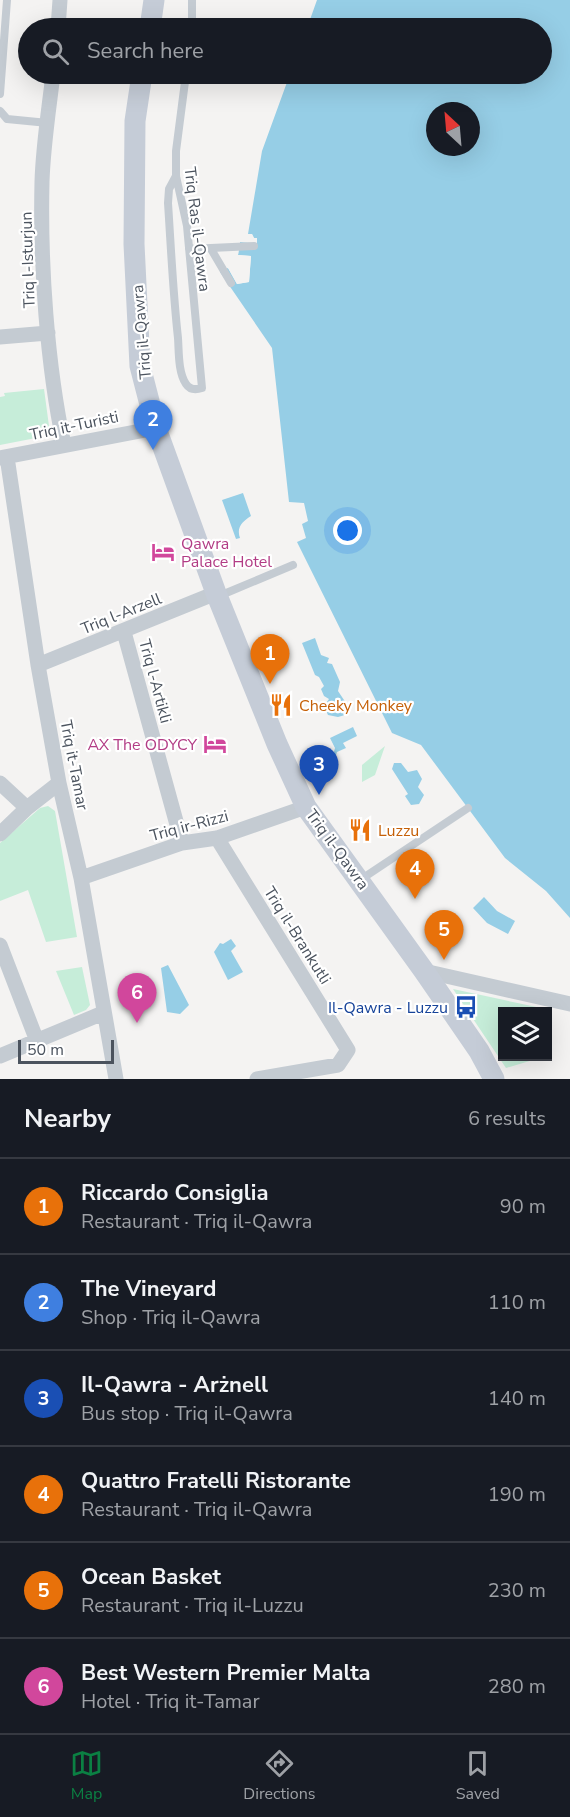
<!DOCTYPE html>
<meta charset="utf-8">
<style>
:root{--surface:#171b24;--page:#20242c;--text:#f1f3f6;--muted:#9ea1a6;--line:#363941;--accent:#0b8043}
body{margin:0;font-family:"Nunito Sans",sans-serif;background:var(--page);color:var(--text)}
.controls{position:absolute;right:18px;bottom:18px;display:grid;overflow:hidden;border-radius:0px;box-shadow:0 6px 24px #0002}
.controls button{width:54px;height:54px;display:grid;place-items:center;padding:0;border:0;border-bottom:2px solid var(--line);background:var(--surface);color:var(--text);font:30px sans-serif}
.compass{position:absolute;left:426px;top:102px;width:54px;height:54px;border-radius:50%;background:var(--surface);box-shadow:0 6px 24px #0002;rotate:334deg}
.scale{position:absolute;left:18px;bottom:15px;width:96px;box-sizing:border-box;padding-left:6px;border:3px solid #4b535e;border-top:0;font-size:16px;line-height:21px;white-space:nowrap;color:#4b535e;-webkit-text-stroke:4px #fff;paint-order:stroke}
.you{position:absolute;left:348px;top:531px;width:21px;height:21px;margin:-15px;border:4px solid #fff;border-radius:50%;background:#1a73e8;box-shadow:0 0 0 9px #1a73e833}
.badge{display:grid;place-items:center;width:39px;height:39px;border-radius:50%;background:var(--accent);color:#fff;font-size:20px;font-weight:700}
.pin{position:absolute;translate:-50% -50px;filter:drop-shadow(0 2px 3px #0008)}
.pin::after{content:'';position:absolute;top:32px;width:21px;height:18px;background:inherit;clip-path:polygon(0 0,100% 0,50% 100%)}
.list{margin:0;padding:0;list-style:none}
h2{display:flex;justify-content:space-between;align-items:center;height:78px;margin:0;padding:0 24px;font-size:26px}
h2 small{font-size:20px;font-weight:400;color:var(--muted)}
.list li{display:grid;grid-template-columns:39px 1fr auto;gap:18px;align-items:center;box-sizing:border-box;height:96px;padding:0 24px;border-top:2px solid var(--line)}
.list b{display:block;font-size:22px;white-space:nowrap}
.list p{margin:0;font-size:20px;white-space:nowrap;color:var(--muted)}
.list em{font-size:20px;font-style:normal;color:var(--muted)}
.icon{flex:none;width:33px;height:33px;fill:none;stroke:currentColor;stroke-width:2;stroke-linecap:round;stroke-linejoin:round}
.map{position:relative;flex:none;width:570px;height:1079px;overflow:hidden}
.search{position:absolute;background:var(--surface);box-shadow:0 6px 24px #0002;left:18px;right:18px;top:18px;height:66px;display:flex;align-items:center;gap:15px;box-sizing:border-box;padding:0 21px;border-radius:33px;color:var(--muted);font-size:22px}
.sheet{height:654px;background:var(--surface)}
nav{display:flex;justify-content:space-around;align-items:center;box-sizing:border-box;height:84px;border-top:2px solid var(--line);background:var(--surface);font-size:16px;color:var(--muted)}
nav a{display:grid;justify-items:center;gap:3px}
nav .on{color:var(--accent)}
.map>svg:first-child{display:block}
.green{fill:#c6edd9}
.water{fill:#96cee6;fill-rule:evenodd}
.pier{fill:#f4f3f2}
.lines{fill:none;stroke-linecap:round;stroke-linejoin:round}
.lane{stroke:#c4cbd2;stroke-width:8}
.street{stroke:#c4cbd2;stroke-width:15}
.secondary{stroke:#c5ccd7;stroke-width:21}
.labels{text-anchor:middle;stroke-width:4.5;stroke-linejoin:round;paint-order:stroke}
.street-label{font-size:16px;fill:#4b535e;stroke:#fff}
.hotel-label{font-size:16px;fill:#b23c85;stroke:#fff;text-anchor:start}
.food-label{font-size:16px;fill:#c56008;stroke:#fff;text-anchor:start}
.transit-label{font-size:16px;fill:#164399;stroke:#fff;text-anchor:end}
</style>
<div class="map">
<svg width="570" height="1079" viewBox="0 0 570 1079">
<rect width="100%" height="100%" fill="#f4f3f2"/>
<path class="green" d="M44 389 49 426 41 437 0 445V397L5 396 4 393Z
M385 746 375 775 362 782V765Z
M48 806 55 811 77 937 46 942 28 890 0 901V843L40 808Z
M82 967 90 1005 86 1010 74 1015 56 971Z
M453 989 541 1008 542 1011H502V1056L543 1057 506 1068Z"/>
<path class="water" d="M317 0H570V918L546 891 505 858 421 745 392 733 297 542 306 538 302 524 308 521 304 503 289 502 272 348 220 272 228 268 237 284 249 282 251 256 238 255 240 242 257 243 252 234H248L262 151 290 74H542V28H307ZM435 111H471V147H435Z
M243 493 251 516C243 521 236 527 240 538L236 539 222 500Z
M315 638 321 655 329 658 327 663 332 664 340 682 338 691 348 706 345 715 338 717 328 715 324 706 329 699 324 696 321 689 324 686 319 677 315 675 302 643Z
M353 727 357 736 343 743 346 748 337 752 334 762H331L335 748 330 738Z
M394 763H401L408 772 417 770 422 779 418 787 424 795 419 804 411 805 405 796 408 794 392 769Z
M484 897 497 911 515 921 508 934 487 923 473 908Z
M231 939 236 946 231 951 243 972 228 980 214 952 220 943 223 944Z
M168 965 189 1005 180 1014 167 1012 161 968Z"/>
<path class="pier" d="M245 234H252L253 238H257V243L240 242 238 255 251 256 249 282 237 284 228 268 230 266 239 280 246 279 248 259 237 258V241L251 240Z"/>
<g class="lines">
<path class="lane" d="M192 28V0
M0 94 7 0
M0 111 7 119 48 123
M176 176 169 189 168 203C171 248 173 293 178 338 179 352 178 372 186 384 190 390 196 390 202 388L187 226 176 176V151L186 74
M189 249 254 246
M211 249 231 283
M219 596 293 565
M360 880 468 808"/>
<path class="street" d="M58 28 60 0
M53 74C49 109 43 146 42 182 40 264 47 365 64 445
M0 337 48 333
M7 457 38 665 59 783 81 878 116 1079
M0 458 156 428
M124 632 182 843
M38 665 216 593
M0 783 27 808
M0 834 27 808 59 783
M217 838 348 1050 338 1065 257 1079
M81 878 182 843 217 838 306 807
M0 945 37 1041
M424 971 570 1004
M0 1056 103 1013"/>
<path class="secondary" d="M150 28 154 0
M142 74 135 121 134 244 140 366 156 428 216 593 277 744 306 807 424 971 479 1051 494 1079"/>
</g>
<defs>
<g id="hotel-bare" transform="scale(1.8)"><path d="M-6-4.5h1.5V1H6V5H4.5V3h-9V5H-6ZM-4 0a1.8 1.8 0 1 1 3.6 0ZM.5 0V-2.5h3Q6-2.5 6 0Z" fill="#d1479c" stroke="#fff" stroke-width="2.5" paint-order="stroke"/></g>
<g id="restaurant-bare" transform="scale(1.8)"><path d="M-5-6h1v4h1v-4h1v4h1v-4h1v5L-1.5 .5V6h-2V.5L-5-1ZM5-6V6H3V1.5H1.5Q1.5-4 5-6Z" fill="#e8710a" stroke="#fff" stroke-width="2.5" paint-order="stroke"/></g>
<g id="bus-bare" transform="scale(1.8)"><path d="M-5-6H5V4H4V6H2V4H-2V6H-4V4H-5ZM-3.5-4V0h7V-4ZM-3.5 1.2v1.5H-2V1.2ZM2 1.2v1.5H3.5V1.2Z" fill="#1a4fb4" stroke="#fff" stroke-width="2.5" paint-order="stroke"/></g>
</defs>
<g fill-rule="evenodd">
<use href="#hotel-bare" x="163" y="552"/>
<use href="#restaurant-bare" x="281" y="705"/>
<use href="#hotel-bare" x="215" y="744"/>
<use href="#restaurant-bare" x="360" y="830"/>
<use href="#bus-bare" x="466" y="1007"/>
</g>
<g class="labels">
<g class="street-label">
<text transform="translate(198 229) rotate(83)" y="6">Triq Ras il-Qawra</text>
<text transform="translate(27 260) rotate(-92)" y="6">Triq l-Isturjun</text>
<text transform="translate(141 332) rotate(-95)" y="6">Triq il-Qawra</text>
<text transform="translate(74 425) rotate(-12)" y="6">Triq it-Turisti</text>
<text transform="translate(121 613) rotate(-22)" y="6">Triq l-Arzell</text>
<text transform="translate(156 681) rotate(75)" y="6">Triq l-Artikli</text>
<text transform="translate(75 765) rotate(79)" y="6">Triq it-Tamar</text>
<text transform="translate(189 825) rotate(-15)" y="6">Triq ir-Rizzi</text>
<text transform="translate(338 849) rotate(54)" y="6">Triq il-Qawra</text>
<text transform="translate(298 935) rotate(58)" y="6">Triq il-Brankutli</text>
</g>
<g class="hotel-label">
<text x="181" y="549">Qawra<tspan x="181" dy="18">Palace Hotel</tspan></text>
<text x="197" y="750" text-anchor="end">AX The ODYCY</text>
</g>
<g class="food-label">
<text x="299" y="711">Cheeky Monkey</text>
<text x="378" y="836">Luzzu</text>
</g>
<g class="transit-label">
<text x="448" y="1013">Il-Qawra - Luzzu</text>
</g>
</g>
</svg>
<div class="controls">
<button><svg class="icon" aria-label="layers" viewBox="0 0 24 24"><path d="M12 4l9 5-9 5-9-5zM3 14l9 5 9-5"/></svg></button>
</div>
<svg class="compass" viewBox="-18 -18 36 36"><path d="M0-13l5 13h-10z" fill="#e53935"/><path d="M0 13l5-13h-10z" fill="#9ea1a6"/></svg>
<div class="scale">50 m</div>
<div class="you"></div>
<div class="pin badge" style="left:270px;top:684px;background:#e8710a">1</div>
<div class="pin badge" style="left:153px;top:450px;background:#3f7fe0">2</div>
<div class="pin badge" style="left:319px;top:795px;background:#1a4fb4">3</div>
<div class="pin badge" style="left:415px;top:899px;background:#e8710a">4</div>
<div class="pin badge" style="left:444px;top:960px;background:#e8710a">5</div>
<div class="pin badge" style="left:137px;top:1023px;background:#d1479c">6</div>
<div class="search"><svg class="icon" aria-label="search" viewBox="0 0 24 24"><circle cx="10" cy="10" r="6"/><path d="M15 15l6 6"/></svg>Search here</div>
</div>
<section class="sheet">
<h2>Nearby<small>6 results</small></h2>
<ul class="list">
<li><span class="badge" style="background:#e8710a">1</span><div><b>Riccardo Consiglia</b><p>Restaurant · Triq il-Qawra</p></div><em>90 m</em></li>
<li><span class="badge" style="background:#3f7fe0">2</span><div><b>The Vineyard</b><p>Shop · Triq il-Qawra</p></div><em>110 m</em></li>
<li><span class="badge" style="background:#1a4fb4">3</span><div><b>Il-Qawra - Arżnell</b><p>Bus stop · Triq il-Qawra</p></div><em>140 m</em></li>
<li><span class="badge" style="background:#e8710a">4</span><div><b>Quattro Fratelli Ristorante</b><p>Restaurant · Triq il-Qawra</p></div><em>190 m</em></li>
<li><span class="badge" style="background:#e8710a">5</span><div><b>Ocean Basket</b><p>Restaurant · Triq il-Luzzu</p></div><em>230 m</em></li>
<li><span class="badge" style="background:#d1479c">6</span><div><b>Best Western Premier Malta</b><p>Hotel · Triq it-Tamar</p></div><em>280 m</em></li>
</ul>
</section>
<nav>
<a class="on"><svg class="icon" aria-label="map" viewBox="0 0 24 24"><path d="M3 6l6-2 6 2 6-2v14l-6 2-6-2-6 2zM9 4v14M15 6v14"/></svg>Map</a>
<a><svg class="icon" aria-label="directions" viewBox="0 0 24 24"><path d="M12 3l9 9-9 9-9-9zM9 14v-3h6M13 9l2 2-2 2"/></svg>Directions</a>
<a><svg class="icon" aria-label="saved" viewBox="0 0 24 24"><path d="M7 4h10v16l-5-4-5 4z"/></svg>Saved</a>
</nav>
